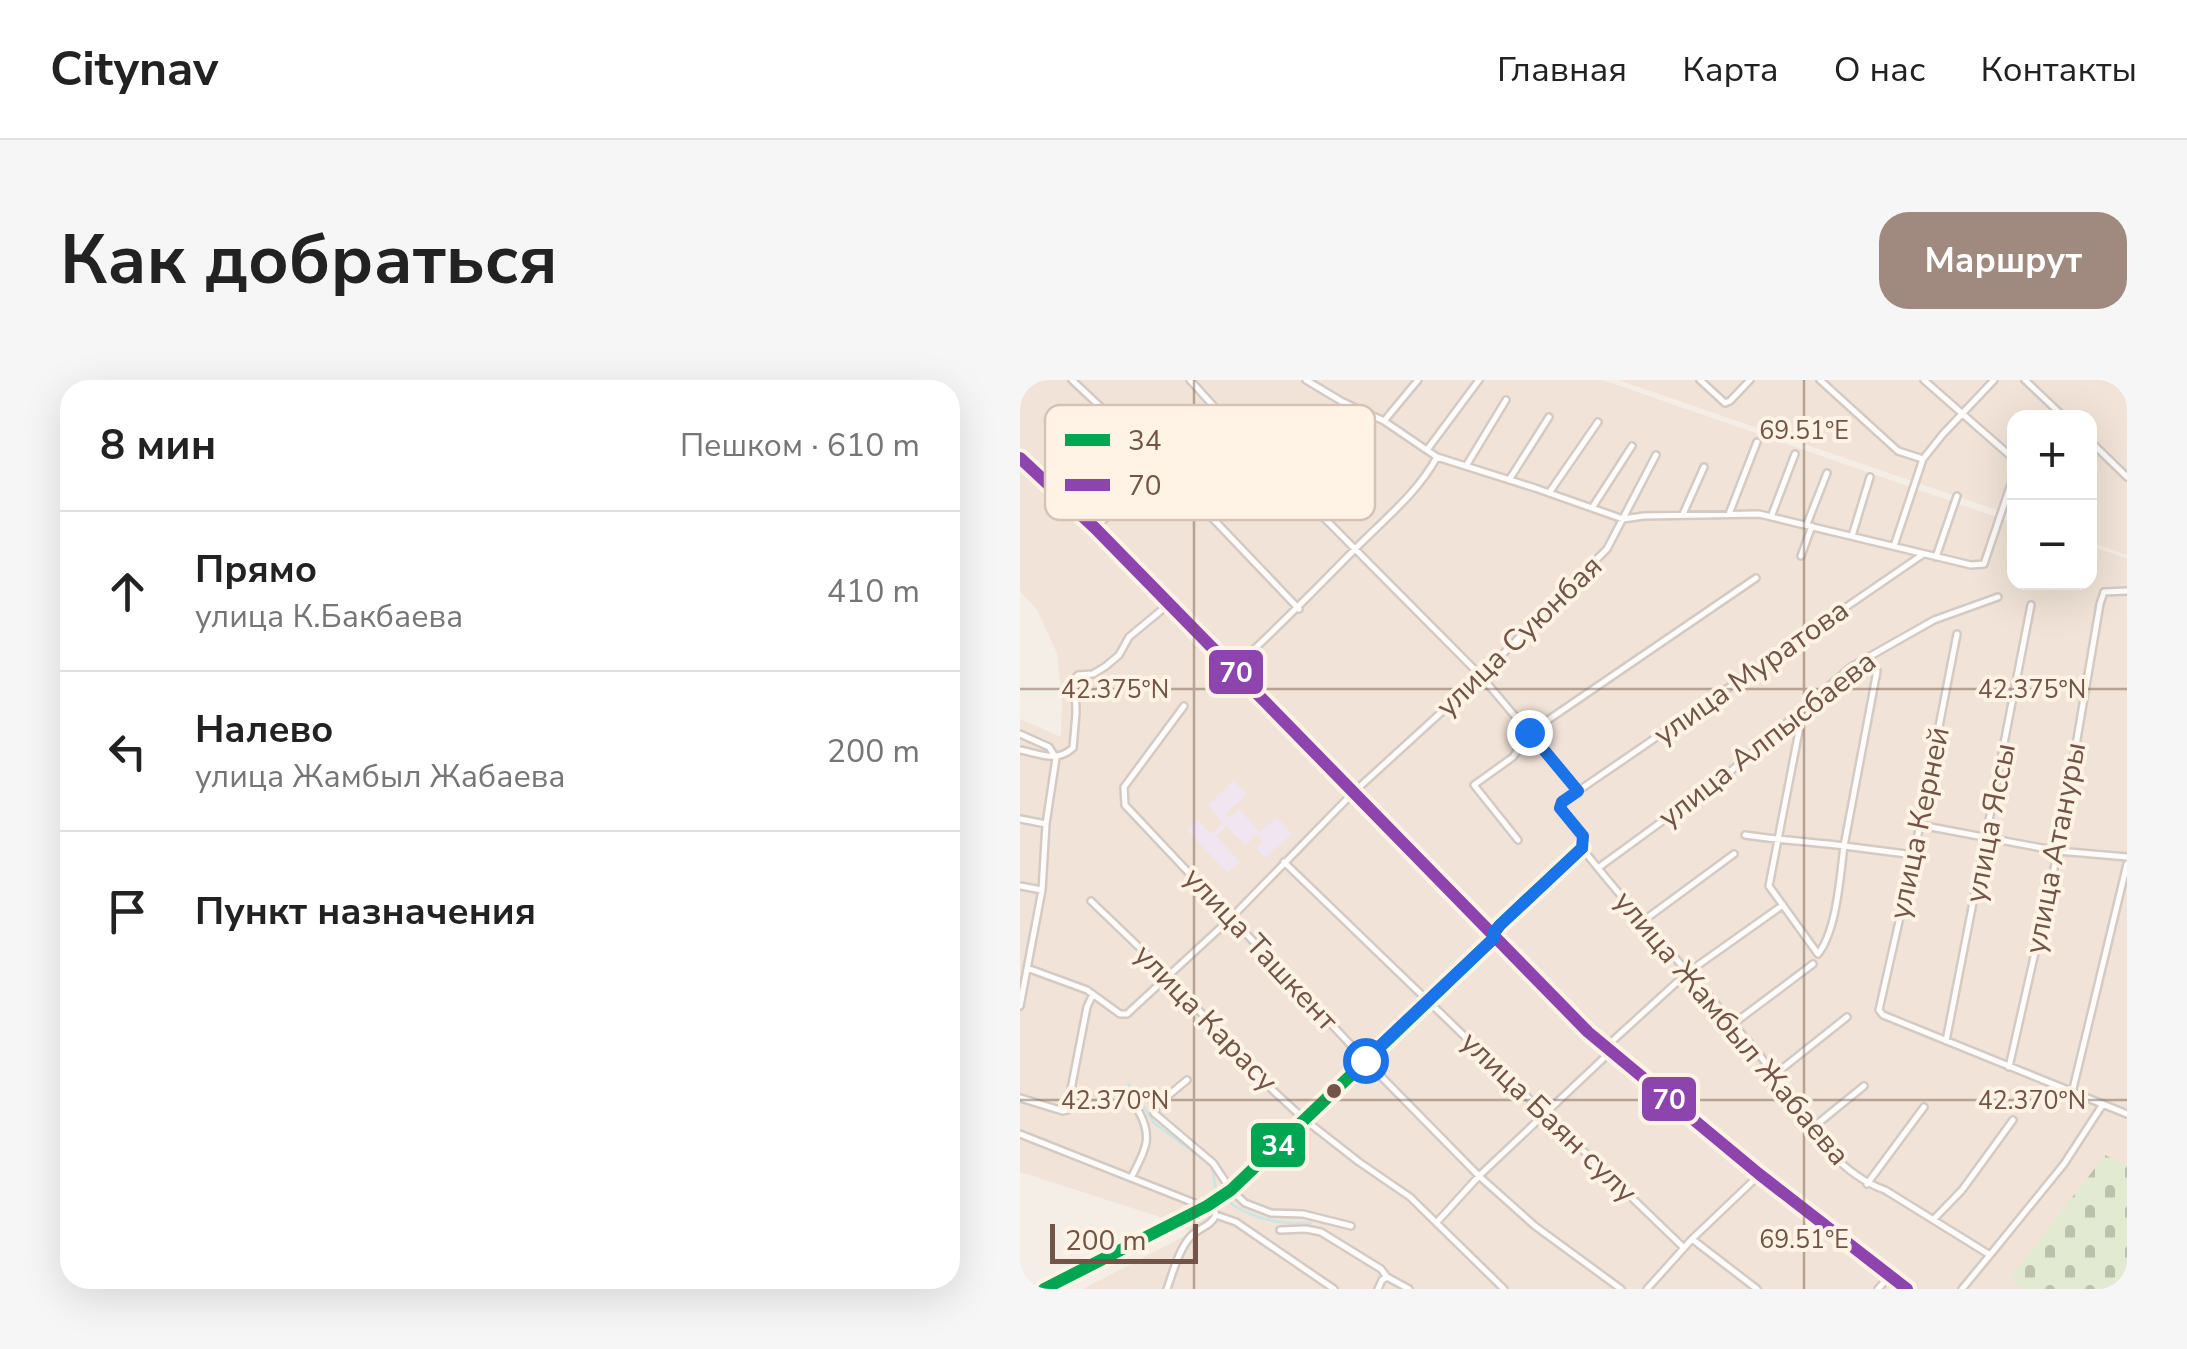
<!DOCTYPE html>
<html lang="ru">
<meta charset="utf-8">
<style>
:root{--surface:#fff;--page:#f6f6f6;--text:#222;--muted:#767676;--line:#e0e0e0;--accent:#a08a80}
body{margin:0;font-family:"Nunito Sans",sans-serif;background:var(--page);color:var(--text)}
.controls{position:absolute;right:30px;top:30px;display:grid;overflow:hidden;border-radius:20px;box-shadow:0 10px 40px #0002}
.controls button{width:90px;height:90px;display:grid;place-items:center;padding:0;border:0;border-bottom:2px solid var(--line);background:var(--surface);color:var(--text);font:50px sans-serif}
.scale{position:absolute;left:30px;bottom:25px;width:148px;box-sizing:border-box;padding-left:10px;border:5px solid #725448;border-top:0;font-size:28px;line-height:35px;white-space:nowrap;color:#725448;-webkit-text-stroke:8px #fff3e6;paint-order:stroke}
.stop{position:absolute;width:30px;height:30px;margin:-22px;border:8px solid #1a73e8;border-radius:50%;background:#fff}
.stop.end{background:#1a73e8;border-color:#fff;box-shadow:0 2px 10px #0008}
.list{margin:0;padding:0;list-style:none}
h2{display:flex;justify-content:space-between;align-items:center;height:130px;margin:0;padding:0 40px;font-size:42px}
h2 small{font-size:32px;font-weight:400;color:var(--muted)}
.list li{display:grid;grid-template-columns:65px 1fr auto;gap:30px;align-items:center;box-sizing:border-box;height:160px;padding:0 40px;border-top:2px solid var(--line)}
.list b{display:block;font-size:38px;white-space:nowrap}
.list p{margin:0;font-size:32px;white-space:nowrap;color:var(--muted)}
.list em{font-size:32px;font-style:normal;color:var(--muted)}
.icon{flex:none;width:55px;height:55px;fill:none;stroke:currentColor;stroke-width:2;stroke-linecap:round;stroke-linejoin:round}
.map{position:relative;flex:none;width:1107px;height:909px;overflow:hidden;border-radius:30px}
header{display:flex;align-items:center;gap:60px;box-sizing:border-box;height:140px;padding:0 50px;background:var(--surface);border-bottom:2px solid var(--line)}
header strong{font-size:48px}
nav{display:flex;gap:55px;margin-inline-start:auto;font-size:35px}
.intro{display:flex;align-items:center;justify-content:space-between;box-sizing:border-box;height:240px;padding:0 60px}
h1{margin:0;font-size:70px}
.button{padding:25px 45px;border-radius:30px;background:var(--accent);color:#fff;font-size:35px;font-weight:700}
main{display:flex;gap:60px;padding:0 60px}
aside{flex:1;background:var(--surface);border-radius:30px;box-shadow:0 10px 40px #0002}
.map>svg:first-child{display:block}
.residential{fill:#f1e3d7}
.education{fill:#f0e5f0}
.cemetery{fill:url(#cemetery-stones)}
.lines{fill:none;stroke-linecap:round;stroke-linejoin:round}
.stream{stroke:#c9e5e5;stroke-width:2.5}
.minor-casing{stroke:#d4cac4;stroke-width:10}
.tertiary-casing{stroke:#d4cac4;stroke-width:11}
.trunk-casing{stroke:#d4c9c4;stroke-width:16}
.minor{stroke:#fefcfb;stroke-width:5}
.tertiary{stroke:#fefcfb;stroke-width:6}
.trunk{stroke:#f1e8e4;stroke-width:11}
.bus-1-casing{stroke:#fff3e6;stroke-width:20}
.bus-2-casing{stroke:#fff3e6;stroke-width:20}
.bus-1{stroke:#00a651;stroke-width:12}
.bus-2{stroke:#8e44ad;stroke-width:12}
.route{stroke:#1a73e8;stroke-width:12}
.ticks{fill:none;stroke:#725448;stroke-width:2.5;stroke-opacity:0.45}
.bus-dot{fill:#725448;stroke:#fff3e6;stroke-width:4}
.labels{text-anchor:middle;stroke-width:8;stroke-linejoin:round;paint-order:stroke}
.street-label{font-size:30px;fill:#725448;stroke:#fff3e6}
.key{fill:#fff3e6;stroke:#d5c3b7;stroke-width:2.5}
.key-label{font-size:28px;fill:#725448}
.ticks-label{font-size:25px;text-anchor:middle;fill:#725448;stroke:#fff3e6;stroke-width:8;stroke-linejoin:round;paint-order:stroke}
.line-badge{stroke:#fff3e6;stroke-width:4}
.badge-label{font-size:28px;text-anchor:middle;font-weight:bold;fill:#fff}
</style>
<header>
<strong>Citynav</strong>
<nav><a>Главная</a><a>Карта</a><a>О нас</a><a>Контакты</a></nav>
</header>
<div class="intro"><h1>Как добраться</h1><a class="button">Маршрут</a></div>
<main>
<aside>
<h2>8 мин<small>Пешком · 610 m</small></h2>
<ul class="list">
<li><svg class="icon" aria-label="ahead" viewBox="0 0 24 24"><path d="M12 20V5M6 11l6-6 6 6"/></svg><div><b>Прямо</b><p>улица К.Бакбаева</p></div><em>410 m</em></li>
<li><svg class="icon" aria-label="left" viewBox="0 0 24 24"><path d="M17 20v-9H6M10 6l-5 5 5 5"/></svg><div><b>Налево</b><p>улица Жамбыл Жабаева</p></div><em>200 m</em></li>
<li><svg class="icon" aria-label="arrive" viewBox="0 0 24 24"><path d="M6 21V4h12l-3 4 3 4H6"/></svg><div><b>Пункт назначения</b></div></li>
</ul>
</aside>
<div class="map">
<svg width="1107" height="909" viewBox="0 0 1107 909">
<defs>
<pattern id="cemetery-stones" width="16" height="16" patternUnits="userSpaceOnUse" patternTransform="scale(2.5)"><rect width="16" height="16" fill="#e2ebd2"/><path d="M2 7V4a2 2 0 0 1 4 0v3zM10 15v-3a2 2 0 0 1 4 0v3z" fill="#bcc1ac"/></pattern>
</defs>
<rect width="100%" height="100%" fill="#f5eee7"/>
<path class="residential" d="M0 0H583L994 143V202H1070V166L1107 178V909H63L172 852 140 837 0 792V339L41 357 42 319 37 273 17 230 0 211Z
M598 0H1107V175L1070 162V38H994V136Z"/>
<path class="education" d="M214 401 227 414 206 434 209 438 219 429 240 452 257 437 272 454 245 478 236 468 243 462 237 455 225 465 207 446 196 456 220 482 207 493 167 450 178 440 191 454 203 443 188 425Z"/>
<path class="cemetery" d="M1085 775 1107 786V909H1003L991 897Z"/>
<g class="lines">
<path class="stream" d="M109 704 134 743 192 786 195 806 200 812
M207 821C232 839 260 845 291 843"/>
<g class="minor-casing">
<path id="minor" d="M52 0 102 47 110 61 135 89
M170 0 199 32 461 296 558 411 542 422 540 428 563 456 562 468C617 539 680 603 737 672 777 720 803 788 865 810L970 875 942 909
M286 0 321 21 364 41 417 77 515 108 603 139 624 136 739 134 951 185 964 184 994 95
M680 0 705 23 710 21 730 0
M800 0 878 71 903 79
M904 0 994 79
M1005 0 1045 38
M364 41 398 0
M1070 61 1107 97
M407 70 459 0
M147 78 149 90 156 100 279 229
M446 86 486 20
M489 100 529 37
M529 113 578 42
M572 128 612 66
M663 134 684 87
M709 134 737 62
M751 137 775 74
M787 144 807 93
M77 146 199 32
M832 156 850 97
M874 166 903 79 923 54 974 0
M781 176 792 146
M916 177 937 116
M937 254 894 475 859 630 863 635 1107 734
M215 287C258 248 298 207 339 165 366 138 398 112 417 77
M857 291 824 466 894 475
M164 326 104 407 105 425 345 680 459 796 515 846 601 909
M509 353 736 198
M0 354 29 367 36 378 26 444 22 510 0 626
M0 370C21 374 36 383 53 368L56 333 55 299 58 295 73 294 86 286 99 275 109 257 144 228
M335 411 461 296 587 169 636 75
M558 411 902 175
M0 439 26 444
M900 445 1038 471 1107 477
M725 455C758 460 791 462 824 466 820 496 817 550 798 574L749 506 779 351
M498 460 454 405 493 377 499 368 506 349
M264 482 664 868
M578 488 711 391 831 287 914 240 978 217
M0 506 22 510
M71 521 148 595 231 690 284 739 339 782 390 817 484 909
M623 541 714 474
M474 555 480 545 562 468
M7 588 67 610 100 634H107L211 538 328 418
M713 644 793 584
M926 661 1011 225
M588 665 667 593 763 525
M989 687 1038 471 1080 224 1084 212 1107 211
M754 695 827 637
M167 700 138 724 134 733 193 783 211 810 225 823 251 833 283 834 331 846
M1052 713 1107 484
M0 718 43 731 47 730 67 627 73 614
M791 749 844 706
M0 754 177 824 193 828 196 835C190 847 180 847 171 856 159 869 153 892 147 909
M111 798C124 772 134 759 119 732
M847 804 904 727
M196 835 216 842 314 909
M914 839 942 810 993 740
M417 842 459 796 586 676
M260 850 286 849 301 852 361 889 367 897
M672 859 737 909
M970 875 1044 784 1083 724
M358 909 362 900 367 897 389 909
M627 909 672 859 735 799
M858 909 866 900"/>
</g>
<g class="tertiary-casing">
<path id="tertiary" d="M0 906 7 909
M24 909 187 826 211 810 474 558"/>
</g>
<g class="trunk-casing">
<path id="trunk" d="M0 78 75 148 568 652 739 794 887 909"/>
</g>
<use href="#minor" class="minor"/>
<use href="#tertiary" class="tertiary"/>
<use href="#trunk" class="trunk"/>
<g class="bus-1-casing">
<path id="bus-1" d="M24 909 187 826 211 810 474 558V553L480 545 562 468"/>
</g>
<g class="bus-2-casing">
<path id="bus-2" d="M0 78 75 148 568 652 739 794 887 909"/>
</g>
<use href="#bus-1" class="bus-1"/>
<use href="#bus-2" class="bus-2"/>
</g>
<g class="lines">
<path class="route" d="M345 680 474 558V552L480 545 562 468 563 456 540 428 542 422 558 411 509 352"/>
</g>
<path class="ticks" d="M174 0V909M784 0V909M0 309H1107M0 720H1107"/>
<circle class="bus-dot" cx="314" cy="711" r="9"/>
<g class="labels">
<g class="street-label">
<text transform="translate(499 256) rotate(-44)" y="10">улица Суюнбая</text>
<text transform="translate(731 292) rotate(-35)" y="10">улица Муратова</text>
<text transform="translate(747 359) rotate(-38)" y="10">улица Алпысбаева</text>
<text transform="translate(899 443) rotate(-78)" y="10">улица Керней</text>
<text transform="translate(970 443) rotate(-79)" y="10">улица Яссы</text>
<text transform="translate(1035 468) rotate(-79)" y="10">улица Атануры</text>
<text transform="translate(241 569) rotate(47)" y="10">улица Ташкент</text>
<text transform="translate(186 638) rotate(46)" y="10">улица Карасу</text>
<text transform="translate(712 648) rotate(50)" y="10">улица Жамбыл Жабаева</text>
<text transform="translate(529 737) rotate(44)" y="10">улица Баян сулу</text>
</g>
</g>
<rect x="25" y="25" width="330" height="115" rx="15" class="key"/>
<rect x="45" y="54" width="45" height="12" fill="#00a651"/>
<rect x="45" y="99" width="45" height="12" fill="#8e44ad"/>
<g class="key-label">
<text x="108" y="70">34</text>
<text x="108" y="115">70</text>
</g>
<g class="ticks-label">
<text x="784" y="59">69.51°E</text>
<text x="95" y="318">42.375°N</text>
<text x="1012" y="318">42.375°N</text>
<text x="95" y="729">42.370°N</text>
<text x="1012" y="729">42.370°N</text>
<text x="784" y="868">69.51°E</text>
</g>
<g class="line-badge">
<rect x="187" y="268" width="58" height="48" rx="10" fill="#8e44ad"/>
<rect x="620" y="695" width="58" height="48" rx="10" fill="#8e44ad"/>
<rect x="229" y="741" width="58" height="48" rx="10" fill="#00a651"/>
</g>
<g class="badge-label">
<text x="216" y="302">70</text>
<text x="649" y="729">70</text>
<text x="258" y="775">34</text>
</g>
</svg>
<div class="controls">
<button>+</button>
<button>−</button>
</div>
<div class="scale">200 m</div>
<div class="stop" style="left:345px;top:680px"></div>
<div class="stop end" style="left:509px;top:352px"></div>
</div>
</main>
